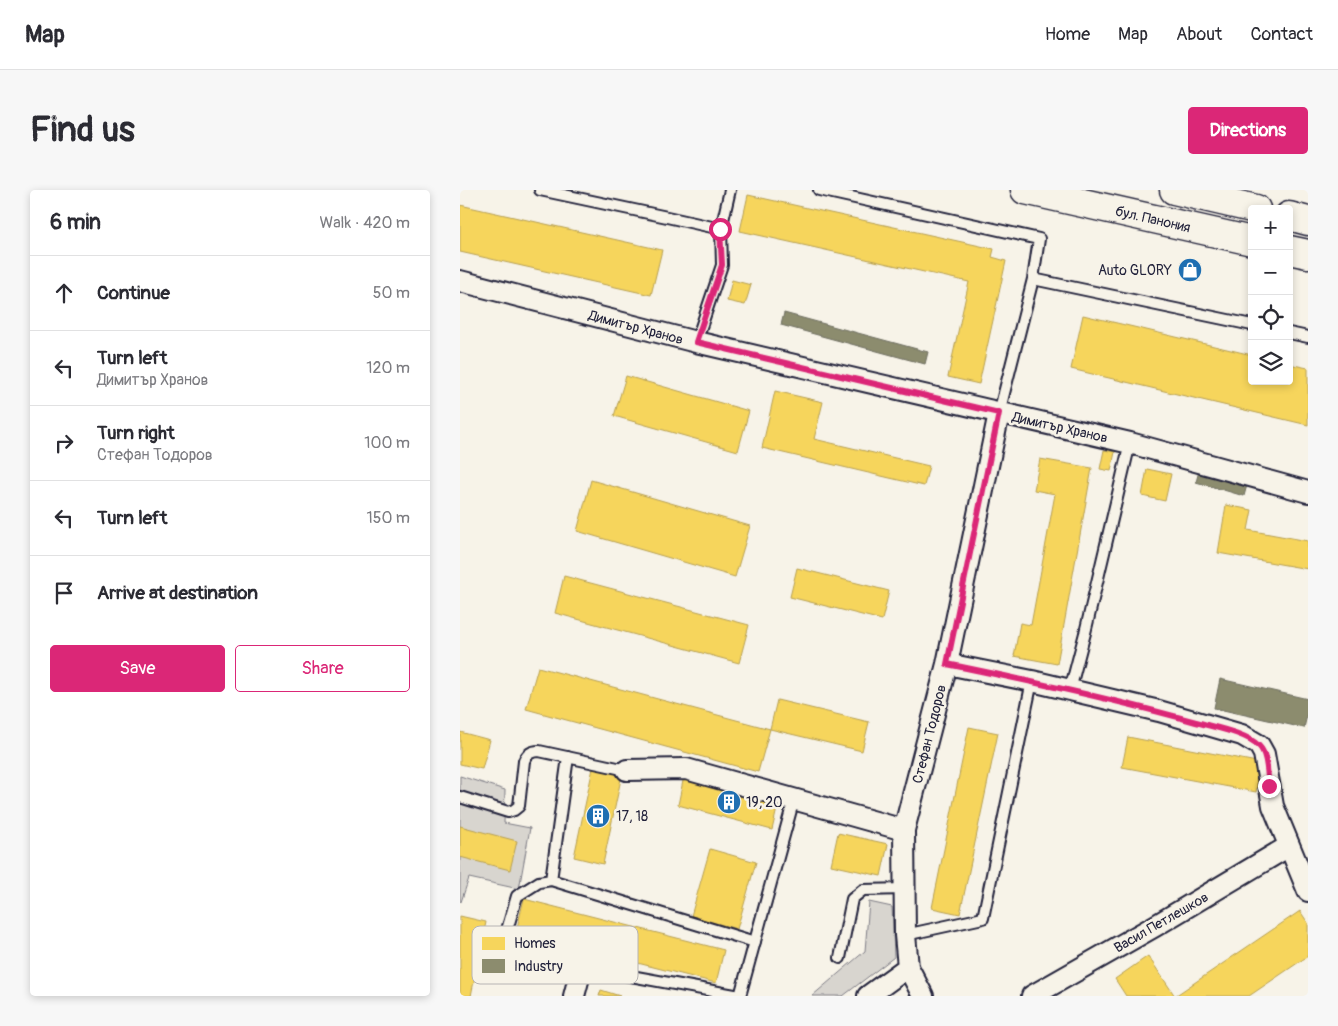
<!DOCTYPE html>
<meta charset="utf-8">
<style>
:root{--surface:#fff;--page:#f7f7f7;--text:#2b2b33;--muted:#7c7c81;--line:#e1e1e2;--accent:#db2777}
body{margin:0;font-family:Pangolin,sans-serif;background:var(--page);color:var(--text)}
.controls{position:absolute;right:15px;top:15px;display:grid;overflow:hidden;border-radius:5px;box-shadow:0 2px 8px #0003}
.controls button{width:45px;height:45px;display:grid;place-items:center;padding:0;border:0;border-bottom:1px solid var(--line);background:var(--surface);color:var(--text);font:25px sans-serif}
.stop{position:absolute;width:15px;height:15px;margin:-11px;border:4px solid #db2777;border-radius:50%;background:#fff}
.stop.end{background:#db2777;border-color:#fff;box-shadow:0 1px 5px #0008}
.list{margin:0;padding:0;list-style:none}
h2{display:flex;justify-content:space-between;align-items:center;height:65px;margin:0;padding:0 20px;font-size:21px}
h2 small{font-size:16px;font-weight:400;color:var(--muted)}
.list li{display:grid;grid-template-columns:32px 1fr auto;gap:15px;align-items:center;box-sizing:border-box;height:75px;padding:0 20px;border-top:1px solid var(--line)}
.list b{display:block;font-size:19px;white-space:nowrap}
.list p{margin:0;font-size:16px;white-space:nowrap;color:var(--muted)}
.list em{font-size:16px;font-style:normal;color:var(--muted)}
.actions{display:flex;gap:10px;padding:15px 20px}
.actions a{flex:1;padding:11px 0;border:1px solid var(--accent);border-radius:5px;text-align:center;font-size:18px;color:var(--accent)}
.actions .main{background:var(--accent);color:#fff}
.icon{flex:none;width:28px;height:28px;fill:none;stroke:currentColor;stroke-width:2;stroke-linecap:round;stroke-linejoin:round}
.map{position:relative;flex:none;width:848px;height:806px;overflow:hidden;border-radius:5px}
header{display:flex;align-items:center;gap:30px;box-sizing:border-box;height:70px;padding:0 25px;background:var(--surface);border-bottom:1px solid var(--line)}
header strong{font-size:24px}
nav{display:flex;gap:28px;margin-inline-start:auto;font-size:18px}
.intro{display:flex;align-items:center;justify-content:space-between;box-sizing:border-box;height:120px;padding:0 30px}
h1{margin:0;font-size:35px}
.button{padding:12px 22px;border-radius:5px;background:var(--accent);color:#fff;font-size:18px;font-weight:700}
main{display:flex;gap:30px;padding:0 30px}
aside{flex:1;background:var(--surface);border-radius:5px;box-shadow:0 2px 8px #0003}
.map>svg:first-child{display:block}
.green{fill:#d8d5cf;stroke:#7d7c85}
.homes{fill:#f6d55c;stroke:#b69f52}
.industry{fill:#8c8c6e;stroke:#6c6c5f}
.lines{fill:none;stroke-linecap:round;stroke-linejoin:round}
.service-casing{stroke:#22223b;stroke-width:14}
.minor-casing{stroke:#22223b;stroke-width:24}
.primary-casing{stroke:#22223b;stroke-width:31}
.service{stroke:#f7f3e8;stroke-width:10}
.minor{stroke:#f7f3e8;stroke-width:20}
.primary{stroke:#f7f3e8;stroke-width:28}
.route{stroke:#db2777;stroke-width:6}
.labels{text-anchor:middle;stroke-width:5;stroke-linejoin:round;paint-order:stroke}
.street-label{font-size:14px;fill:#22223b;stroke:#f7f3e8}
.poi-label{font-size:14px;fill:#22223b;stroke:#f7f3e8;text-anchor:start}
.key{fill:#f7f3e8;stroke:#b7b4b4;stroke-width:1}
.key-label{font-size:14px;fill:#22223b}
</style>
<header>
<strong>Map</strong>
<nav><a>Home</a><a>Map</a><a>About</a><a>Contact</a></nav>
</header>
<div class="intro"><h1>Find us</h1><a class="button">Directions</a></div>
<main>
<aside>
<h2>6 min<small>Walk · 420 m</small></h2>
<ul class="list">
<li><svg class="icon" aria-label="ahead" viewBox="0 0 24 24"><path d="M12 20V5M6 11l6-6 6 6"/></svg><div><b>Continue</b></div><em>50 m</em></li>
<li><svg class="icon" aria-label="left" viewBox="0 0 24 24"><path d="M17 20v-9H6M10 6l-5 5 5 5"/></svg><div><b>Turn left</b><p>Димитър Хранов</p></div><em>120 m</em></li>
<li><svg class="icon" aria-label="right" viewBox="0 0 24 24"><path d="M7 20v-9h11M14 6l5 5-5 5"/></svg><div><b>Turn right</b><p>Стефан Тодоров</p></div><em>100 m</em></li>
<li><svg class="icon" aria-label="left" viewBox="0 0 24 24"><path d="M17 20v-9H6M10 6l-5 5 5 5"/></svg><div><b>Turn left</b></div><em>150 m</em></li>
<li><svg class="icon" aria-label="arrive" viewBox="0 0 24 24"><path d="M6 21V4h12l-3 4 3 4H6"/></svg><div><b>Arrive at destination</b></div></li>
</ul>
<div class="actions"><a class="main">Save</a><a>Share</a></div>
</aside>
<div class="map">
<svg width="848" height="806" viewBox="0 0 848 806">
<rect width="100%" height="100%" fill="#f7f3e8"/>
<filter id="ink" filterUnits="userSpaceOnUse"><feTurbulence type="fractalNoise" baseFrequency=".02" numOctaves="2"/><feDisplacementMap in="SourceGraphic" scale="10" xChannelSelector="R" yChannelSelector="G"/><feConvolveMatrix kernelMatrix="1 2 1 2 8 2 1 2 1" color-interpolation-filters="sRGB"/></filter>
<g filter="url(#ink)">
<path class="green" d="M0 586 45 600 44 633 70 638 59 699 9 688 1 712 0 711Z
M409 712 432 717 434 767 383 806H352L405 761Z"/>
<path class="homes" d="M288 5 534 59 532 67 546 71 519 194 488 187 509 92 280 41Z
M0 15 202 60 191 105 0 62Z
M272 90 291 95 285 115 267 111Z
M623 125 792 165V191H829V174L848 178V235L611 179Z
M166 186 289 221 278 261 154 226Z
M315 201 363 212 354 249 469 276 464 296 302 258Z
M644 260 655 262 651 281 640 279Z
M580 269 632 278 597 474 554 466 560 433 571 435 595 304 574 300Z
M687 279 711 284 705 311 682 306Z
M131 290 290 336 275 387 117 341Z
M766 315 792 320 788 340 848 351V379L758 363Z
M337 378 429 401 422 430 330 407Z
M104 386 289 435 279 473 95 423Z
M78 477 310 539 298 582 66 519Z
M317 510 409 532 402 561 310 539Z
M509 537 538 543 500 724 472 718Z
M0 542 30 550 22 579 0 574Z
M668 547 802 573 796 602 662 577Z
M133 578 162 584 143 674 114 667Z
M224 586 319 610 312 640 218 615Z
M0 636 57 651 50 680 0 667Z
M378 643 428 654 421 686 371 675Z
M250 659 296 672 277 739 231 726Z
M64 709 264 760 256 793 56 742Z
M840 721 848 733V766L789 806H715Z
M0 726 26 732 11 806H0Z
M688 766 715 806H666L655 789Z
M141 800 160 806H139Z"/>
<path class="industry" d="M324 123 468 162 465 174 321 135Z
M739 281 787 295 784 306 736 292Z
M760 489 848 509V521L844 538 754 518Z"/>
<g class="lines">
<g class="service-casing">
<path id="service" d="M80 0 207 27 261 39 270 0
M359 0 579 49 573 89 539 223
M573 89 792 135
M829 143 848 147
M236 152 262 75 261 39
M610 500 625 443 670 253
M108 567 91 690 295 752
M0 607 48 622 54 620 59 616 64 571C67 564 71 561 79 561L167 580
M91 690 79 692 57 706 47 740 51 749 55 751 160 784 280 806
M445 745 523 728 572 491
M380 768 392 709 403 700 445 699
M280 806 334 609"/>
</g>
<g class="minor-casing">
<path id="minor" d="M0 91 236 152 670 253 848 302
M487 474 572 491 699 521 782 545 799 555 804 564 813 616 848 701
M167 580 226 579 444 640
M114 806 123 772
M408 806 448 777
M463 806 448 777 445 745 444 640 487 474 539 223
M572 806 695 736 829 656"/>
</g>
<g class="primary-casing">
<path id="primary" d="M565 0 792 51
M714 0 796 19
M829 26 848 31
M829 60 848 64"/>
</g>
<use href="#service" class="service"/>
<use href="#minor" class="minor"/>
<use href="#primary" class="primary"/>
</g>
</g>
<g class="lines" filter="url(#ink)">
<path class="route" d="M260 39 262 75 236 152 539 223 487 474C570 491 654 509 736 532 753 537 787 543 799 556 808 565 807 584 809 596"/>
</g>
<defs>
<g id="shop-disc" transform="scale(1.25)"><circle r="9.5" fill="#1f6fb2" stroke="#f7f3e8"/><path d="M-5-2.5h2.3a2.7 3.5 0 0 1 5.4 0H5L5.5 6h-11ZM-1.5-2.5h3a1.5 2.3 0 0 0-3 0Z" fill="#fff"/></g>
<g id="building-disc" transform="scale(1.25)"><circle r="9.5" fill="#1f6fb2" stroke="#f7f3e8"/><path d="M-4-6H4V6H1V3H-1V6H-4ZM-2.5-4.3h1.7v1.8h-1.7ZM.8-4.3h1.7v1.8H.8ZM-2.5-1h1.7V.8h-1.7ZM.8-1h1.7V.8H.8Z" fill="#fff"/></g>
</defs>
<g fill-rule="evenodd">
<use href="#shop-disc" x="730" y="80"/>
<use href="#building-disc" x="269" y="612"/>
<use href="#building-disc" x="138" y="626"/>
</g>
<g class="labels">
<g class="street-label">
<text transform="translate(693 29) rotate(13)" y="5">бул. Панония</text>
<text transform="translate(176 137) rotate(15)" y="5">Димитър Хранов</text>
<text transform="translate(600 237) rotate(13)" y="5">Димитър Хранов</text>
<text transform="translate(469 544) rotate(-76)" y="5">Стефан Тодоров</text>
<text transform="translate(701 732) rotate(-30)" y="5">Васил Петлешков</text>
</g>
<g class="poi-label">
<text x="712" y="85" text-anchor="end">Auto GLORY</text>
<text x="286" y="617">19, 20</text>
<text x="156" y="631">17, 18</text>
</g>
</g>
<rect x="12" y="736" width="166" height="58" rx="8" class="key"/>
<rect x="22" y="747" width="23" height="13" fill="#f6d55c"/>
<rect x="22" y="769" width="23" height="14" fill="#8c8c6e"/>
<g class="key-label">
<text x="54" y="758">Homes</text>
<text x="54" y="781">Industry</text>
</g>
</svg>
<div class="controls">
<button>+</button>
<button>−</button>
<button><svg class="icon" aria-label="locate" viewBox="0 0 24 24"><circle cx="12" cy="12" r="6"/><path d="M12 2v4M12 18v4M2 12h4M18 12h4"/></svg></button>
<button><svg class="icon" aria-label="layers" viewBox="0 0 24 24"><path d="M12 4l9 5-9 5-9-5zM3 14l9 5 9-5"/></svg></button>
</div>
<div class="stop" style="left:260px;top:39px"></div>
<div class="stop end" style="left:809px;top:596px"></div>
</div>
</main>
